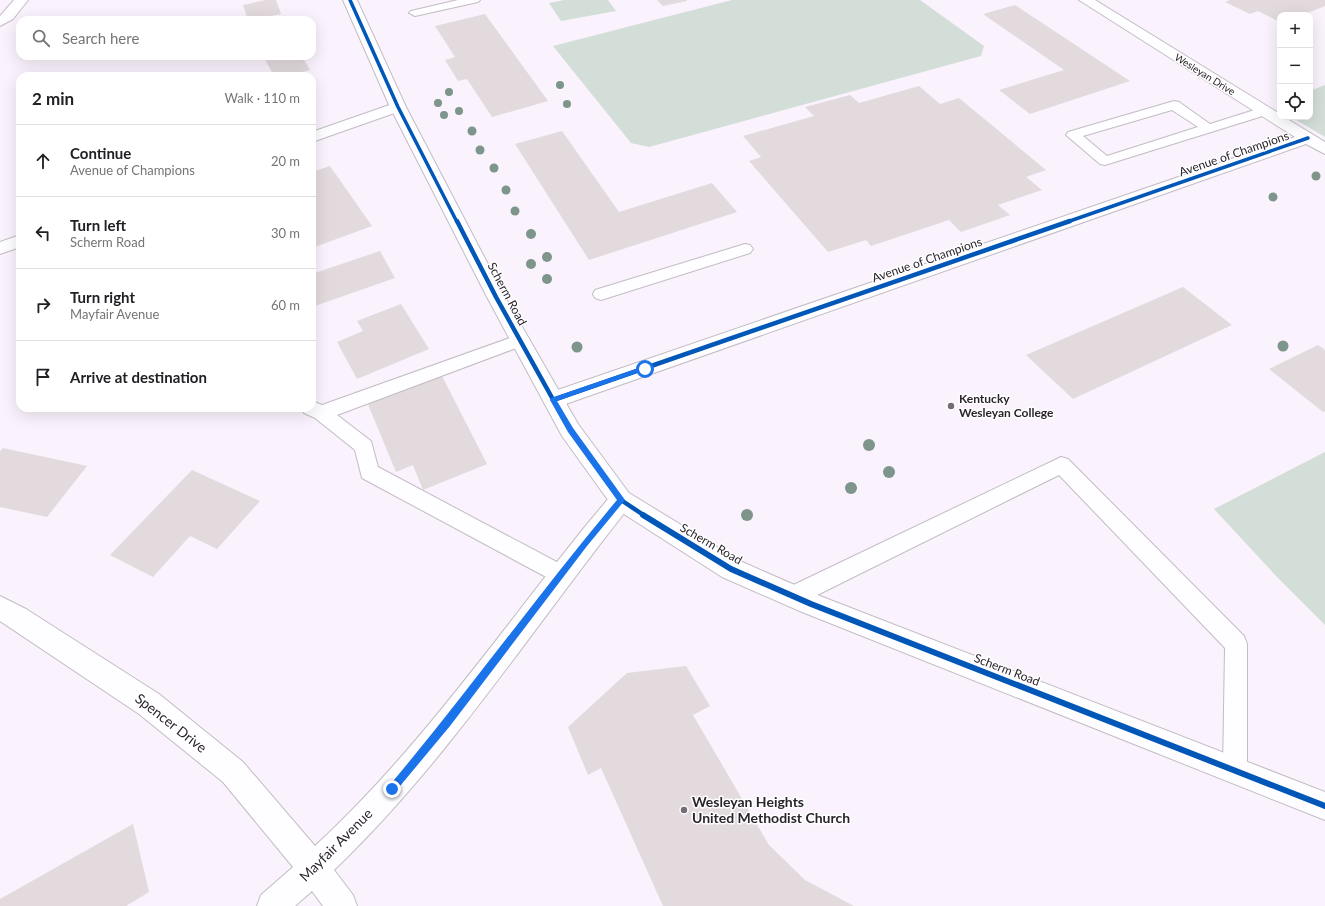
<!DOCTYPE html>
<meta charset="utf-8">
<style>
:root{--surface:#fff;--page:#f2f2f2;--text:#202124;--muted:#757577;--line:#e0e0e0}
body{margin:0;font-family:Lato,sans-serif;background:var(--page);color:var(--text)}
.controls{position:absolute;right:12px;top:12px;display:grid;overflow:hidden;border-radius:8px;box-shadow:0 4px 16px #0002}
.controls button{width:36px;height:36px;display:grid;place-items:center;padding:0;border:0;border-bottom:1px solid var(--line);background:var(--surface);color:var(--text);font:20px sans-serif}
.stop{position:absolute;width:12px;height:12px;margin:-9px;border:3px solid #1a73e8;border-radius:50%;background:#fff}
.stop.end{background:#1a73e8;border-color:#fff;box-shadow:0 1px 4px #0008}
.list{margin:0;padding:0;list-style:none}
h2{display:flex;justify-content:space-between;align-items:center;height:52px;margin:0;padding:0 16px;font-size:17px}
h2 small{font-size:13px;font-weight:400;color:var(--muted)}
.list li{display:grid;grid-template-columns:26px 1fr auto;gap:12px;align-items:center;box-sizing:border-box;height:72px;padding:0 16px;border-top:1px solid var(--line)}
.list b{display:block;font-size:15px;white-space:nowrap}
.list p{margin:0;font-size:13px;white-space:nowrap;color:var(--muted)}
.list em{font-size:13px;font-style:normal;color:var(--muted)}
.icon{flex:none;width:22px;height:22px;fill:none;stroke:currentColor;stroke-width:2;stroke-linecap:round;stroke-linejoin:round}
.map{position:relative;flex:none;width:1325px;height:906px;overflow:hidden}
.search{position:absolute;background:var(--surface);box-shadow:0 4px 16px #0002;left:16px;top:16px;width:300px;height:44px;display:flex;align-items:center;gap:10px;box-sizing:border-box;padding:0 14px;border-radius:12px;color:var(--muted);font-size:15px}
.panel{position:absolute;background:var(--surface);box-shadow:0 4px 16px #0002;left:16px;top:72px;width:300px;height:340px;border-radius:12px}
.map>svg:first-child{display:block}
.green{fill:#d3ded8}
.building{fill:#e3dade}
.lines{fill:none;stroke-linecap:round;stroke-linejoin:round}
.lane-casing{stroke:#c2bcc3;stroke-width:2}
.street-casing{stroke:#c2bcc3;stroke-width:2}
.secondary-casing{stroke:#c2bcc3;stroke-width:2}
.lane{fill:#fefdff;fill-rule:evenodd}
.street{fill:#fefdff;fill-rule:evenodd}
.secondary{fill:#fefdff;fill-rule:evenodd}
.cycleway-far2-casing{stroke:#fff;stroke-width:5}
.cycleway-far1-casing{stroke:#fff;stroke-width:7}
.cycleway-casing{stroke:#fff;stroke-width:8}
.cycleway-far2{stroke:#0057b8;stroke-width:3.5}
.cycleway-far1{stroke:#0057b8;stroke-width:4.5}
.cycleway{stroke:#0057b8;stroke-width:6}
.tree{fill:#7d958a}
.route{fill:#1a73e8}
.poi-dot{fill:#736c74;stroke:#fff;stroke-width:1.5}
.labels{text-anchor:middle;stroke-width:3;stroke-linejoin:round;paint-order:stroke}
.far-street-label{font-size:10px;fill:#2b242b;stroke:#fff}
.street-label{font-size:12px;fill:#2b242b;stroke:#fff}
.poi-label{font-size:12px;font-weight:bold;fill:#2b242b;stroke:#fff;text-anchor:start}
.near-street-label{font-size:14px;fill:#2b242b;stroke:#fff}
.near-poi-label{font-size:14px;font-weight:bold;fill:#2b242b;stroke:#fff;text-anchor:start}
</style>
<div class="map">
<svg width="1325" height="906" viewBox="0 0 1325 906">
<rect width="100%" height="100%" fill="#faf2fc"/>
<path class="green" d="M564 0H608L616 11 561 21 549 3Z
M732 0H920L984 46 981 56 649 147 631 143 553 46Z
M1325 85V137L1291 117H1310V91Z
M1325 452V625L1277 577 1214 509Z"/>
<path class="building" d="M266 0H276L281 14 248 20 243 5Z
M657 0H687V1L663 6Z
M1230 0H1325V6L1302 15H1280V22L1258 11 1250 14 1225 2Z
M1015 5 1071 42 1130 81 1030 114 999 90 1064 70 983 14Z
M485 14 514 54 548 101 492 117 467 79 458 81 445 60 455 57 435 26Z
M263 56H302L310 70 289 76H274Z
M919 86 940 104 959 98 1046 170 1026 177 1042 190 998 205 1010 215 961 232 949 220 871 246 866 240 828 252 749 161 761 157 743 136 814 116 805 107 850 95 859 103Z
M562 131 619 212 712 183 737 212 589 260 515 144Z
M330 166 372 226 312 248V172Z
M380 251 395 278 312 307V274Z
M1183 287 1232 325 1073 399 1026 355Z
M401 304 429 349 357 379 337 342 363 331 357 321Z
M1318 345 1325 350V411L1323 412 1269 369Z
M441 374 487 464 423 490 413 465 396 472 367 402Z
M3 448 87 466 47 517 0 507V451Z
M192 470 260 501 217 549 190 536 153 577 110 555Z
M686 666 710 706 693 715 769 845 805 880 854 906H663L601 768 588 775 568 727 627 673Z
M133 824 149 892 126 906H0V899Z"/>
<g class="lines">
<g class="lane-casing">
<path id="lane" d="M458 0H480L478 2 415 16 409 13 411 11Z
M1174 101 1179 102 1210 124 1264 107 1269 108 1271 111 1269 114 1105 165 1100 164 1066 135 1068 132ZM1172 110 1198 127 1107 156 1083 136Z
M745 244 750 245 753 249 750 253 601 300 595 298 593 294 595 290Z
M521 334 527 336 530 340 527 344 337 415 371 441 378 467 568 568 572 575 568 582 561 585 362 478 355 450 315 418 304 413 301 408H312V401L322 405Z
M1061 457 1068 459 1244 636 1247 644V771L1244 780 1235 783 1226 780 1223 771 1225 648 1059 475 801 603 793 606 785 603 782 596 785 589Z"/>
</g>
<g class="street-casing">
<path id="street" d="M14 0H28L13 19 0 26V16Z
M1079 0H1095L1280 114V117H1284L1325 142V154L1306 144 560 406 553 408 546 406 543 400 546 394 1295 137Z
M398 102 403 104 406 107 403 110 312 142V132Z
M20 235V247L0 254V242Z
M621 490 629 493 632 500 629 507C532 629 447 762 334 870L353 895 357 906H323L312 891 295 906H257L261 895 293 867 223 782 139 714 0 621V596L26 609 159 694 243 762 315 846C417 752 497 636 584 528L613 493Z"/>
</g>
<g class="secondary-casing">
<path id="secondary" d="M343 0H357L406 107 505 297 578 424 629 493 740 561 820 596 1325 792V820L802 612 722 577 613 507 562 436 487 297 390 107Z"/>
</g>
<use href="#lane" class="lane"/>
<use href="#street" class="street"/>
<use href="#secondary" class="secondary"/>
<g class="cycleway-far2-casing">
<path id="cycleway-far2" d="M350 0 398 107 457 222
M1067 222 1308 138"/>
</g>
<g class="cycleway-far1-casing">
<path id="cycleway-far1" d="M457 221 496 297 570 430 621 500 645 516
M553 400 1070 221"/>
</g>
<g class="cycleway-casing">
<path id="cycleway" d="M643 515 731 569 811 604 1325 806"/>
</g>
<use href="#cycleway-far2" class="cycleway-far2"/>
<use href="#cycleway-far1" class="cycleway-far1"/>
<use href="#cycleway" class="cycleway"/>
</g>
<g class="tree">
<circle cx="560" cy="85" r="4"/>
<circle cx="449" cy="92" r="4"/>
<circle cx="438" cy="103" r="4"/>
<circle cx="567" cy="104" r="4"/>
<circle cx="459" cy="111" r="4"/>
<circle cx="444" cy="115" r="4"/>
<circle cx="472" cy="131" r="4.5"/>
<circle cx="480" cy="150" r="4.5"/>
<circle cx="494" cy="168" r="4.5"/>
<circle cx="1316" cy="176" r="4.5"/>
<circle cx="506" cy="190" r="4.5"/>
<circle cx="1273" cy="197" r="4.5"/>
<circle cx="515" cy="211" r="4.5"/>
<circle cx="531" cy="234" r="5"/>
<circle cx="547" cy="257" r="5"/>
<circle cx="531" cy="264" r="5"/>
<circle cx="547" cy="279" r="5"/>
<circle cx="1283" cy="346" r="5.5"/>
<circle cx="577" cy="347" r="5.5"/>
<circle cx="869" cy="445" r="6"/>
<circle cx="889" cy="472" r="6"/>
<circle cx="851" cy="488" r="6"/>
<circle cx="747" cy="515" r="6"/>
</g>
<path class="route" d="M642 367 648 369 557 401 573 428 625 500 587 546 450 726 395 792H389V786C468 692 539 593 617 500L568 432 550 400 551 398Z"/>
<g class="poi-dot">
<circle cx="951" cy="406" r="4"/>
<circle cx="684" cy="810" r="4"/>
</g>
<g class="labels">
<g class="far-street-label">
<text transform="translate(1205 74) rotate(32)" y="4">Wesleyan Drive</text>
</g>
<g class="street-label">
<text transform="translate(1234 154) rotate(-19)" y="4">Avenue of Champions</text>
<text transform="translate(927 260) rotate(-19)" y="4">Avenue of Champions</text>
<text transform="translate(507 294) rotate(62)" y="4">Scherm Road</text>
<text transform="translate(711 544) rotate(30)" y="4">Scherm Road</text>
<text transform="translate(1007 670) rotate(21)" y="4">Scherm Road</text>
</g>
<g class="poi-label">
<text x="959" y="403">Kentucky<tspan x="959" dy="14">Wesleyan College</tspan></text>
</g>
<g class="near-street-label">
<text transform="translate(171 723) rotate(38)" y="5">Spencer Drive</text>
<text transform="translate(336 845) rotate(-45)" y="5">Mayfair Avenue</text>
</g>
<g class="near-poi-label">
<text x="692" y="807">Wesleyan Heights<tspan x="692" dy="16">United Methodist Church</tspan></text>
</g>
</g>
</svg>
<div class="controls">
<button>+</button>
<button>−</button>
<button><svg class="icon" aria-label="locate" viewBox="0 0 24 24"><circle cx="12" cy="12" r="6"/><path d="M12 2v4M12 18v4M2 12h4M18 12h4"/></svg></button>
</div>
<div class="stop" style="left:645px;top:369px"></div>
<div class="stop end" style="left:392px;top:789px"></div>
<div class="search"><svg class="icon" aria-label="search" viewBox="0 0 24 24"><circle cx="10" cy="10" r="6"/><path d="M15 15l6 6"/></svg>Search here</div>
<section class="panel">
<h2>2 min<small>Walk · 110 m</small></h2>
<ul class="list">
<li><svg class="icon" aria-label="ahead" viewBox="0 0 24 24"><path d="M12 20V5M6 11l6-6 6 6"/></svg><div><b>Continue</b><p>Avenue of Champions</p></div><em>20 m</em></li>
<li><svg class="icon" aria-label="left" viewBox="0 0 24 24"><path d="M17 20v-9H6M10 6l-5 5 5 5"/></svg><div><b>Turn left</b><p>Scherm Road</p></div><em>30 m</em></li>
<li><svg class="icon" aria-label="right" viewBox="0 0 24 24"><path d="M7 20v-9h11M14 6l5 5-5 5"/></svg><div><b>Turn right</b><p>Mayfair Avenue</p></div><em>60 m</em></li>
<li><svg class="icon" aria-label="arrive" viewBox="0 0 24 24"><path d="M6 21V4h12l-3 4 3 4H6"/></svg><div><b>Arrive at destination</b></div></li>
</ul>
</section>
</div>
